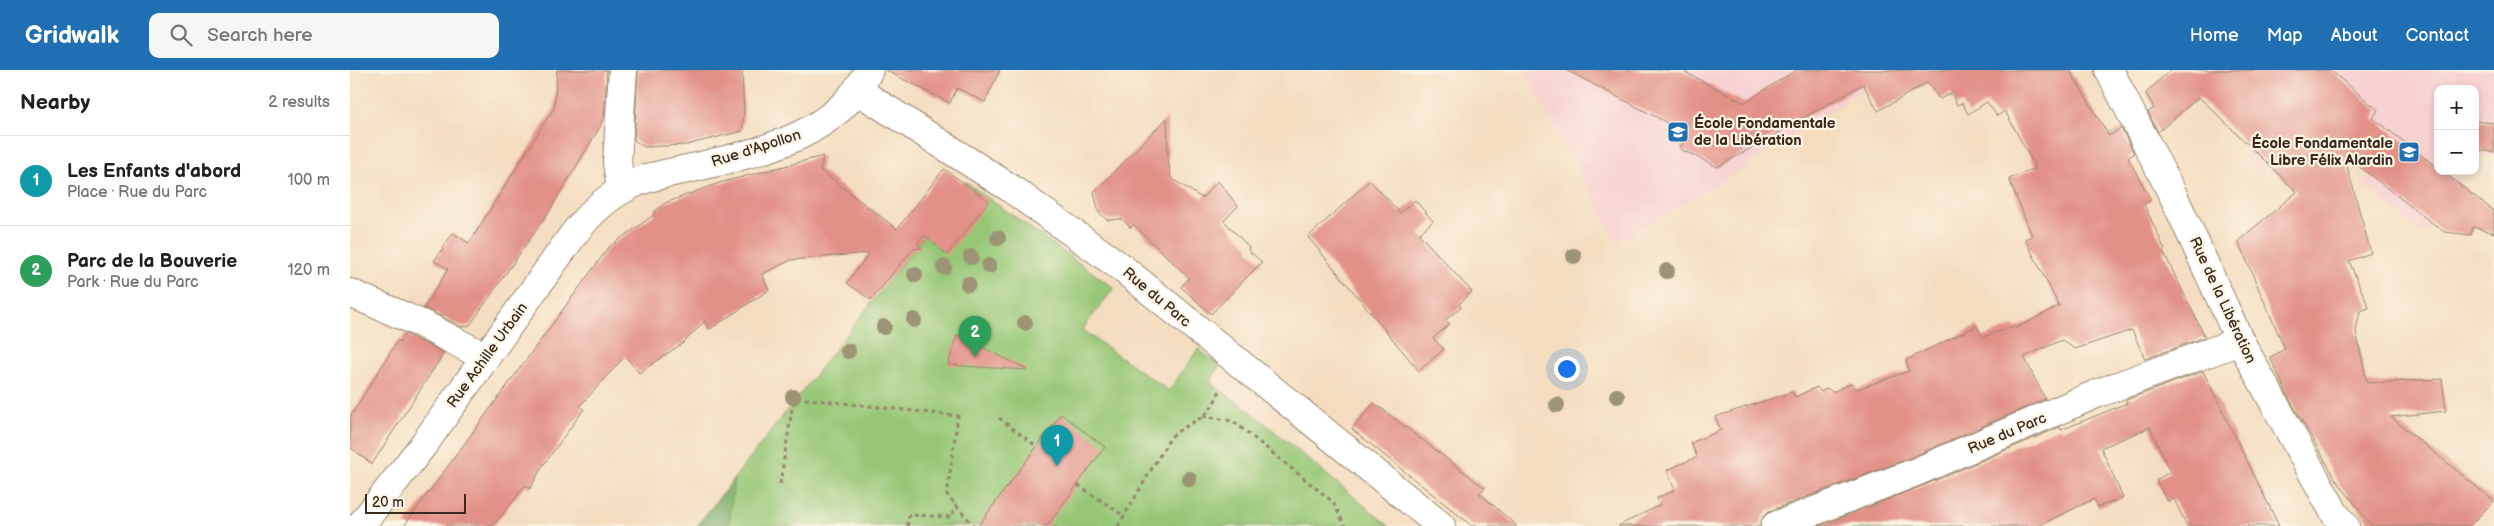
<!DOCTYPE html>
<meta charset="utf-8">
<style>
:root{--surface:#fff;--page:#f6f6f6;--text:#202124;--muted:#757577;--line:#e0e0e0;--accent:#1f6fb2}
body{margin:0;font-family:"Balsamiq Sans",sans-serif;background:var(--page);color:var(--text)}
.controls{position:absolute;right:15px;top:15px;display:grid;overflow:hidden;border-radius:10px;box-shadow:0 2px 8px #0003}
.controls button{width:45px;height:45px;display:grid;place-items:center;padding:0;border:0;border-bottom:1px solid var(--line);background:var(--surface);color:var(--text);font:25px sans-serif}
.scale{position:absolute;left:15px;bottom:12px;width:101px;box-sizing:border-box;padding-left:5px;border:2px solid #3b2a1e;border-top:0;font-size:14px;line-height:18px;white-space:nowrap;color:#3b2a1e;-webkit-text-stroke:4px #fcf5e5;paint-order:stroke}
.you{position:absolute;left:1216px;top:298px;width:18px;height:18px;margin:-12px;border:4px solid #fff;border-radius:50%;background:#1a73e8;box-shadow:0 0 0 8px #1a73e833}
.badge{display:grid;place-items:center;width:32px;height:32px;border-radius:50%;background:var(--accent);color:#fff;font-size:16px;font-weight:700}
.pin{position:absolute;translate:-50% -41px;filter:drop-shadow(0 1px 2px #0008)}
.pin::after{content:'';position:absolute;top:26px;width:18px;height:15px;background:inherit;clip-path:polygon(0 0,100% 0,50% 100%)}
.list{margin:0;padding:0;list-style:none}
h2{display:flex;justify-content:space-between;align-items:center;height:65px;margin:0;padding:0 20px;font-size:21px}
h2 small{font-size:16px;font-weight:400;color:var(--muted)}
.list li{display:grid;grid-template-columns:32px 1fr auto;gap:15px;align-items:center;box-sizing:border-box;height:90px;padding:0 20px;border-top:1px solid var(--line)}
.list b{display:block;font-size:19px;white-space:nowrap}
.list p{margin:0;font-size:16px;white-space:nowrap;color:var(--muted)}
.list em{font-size:16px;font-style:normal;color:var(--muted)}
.icon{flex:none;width:28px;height:28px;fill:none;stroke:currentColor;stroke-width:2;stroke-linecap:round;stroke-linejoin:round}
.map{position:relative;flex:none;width:2144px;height:456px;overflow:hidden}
header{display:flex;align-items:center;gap:30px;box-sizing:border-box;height:70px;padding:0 25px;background:var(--accent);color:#fff}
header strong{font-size:24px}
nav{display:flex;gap:28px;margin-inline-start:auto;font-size:18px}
.search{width:350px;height:45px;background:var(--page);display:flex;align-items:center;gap:12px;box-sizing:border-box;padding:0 18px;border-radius:10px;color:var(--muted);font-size:19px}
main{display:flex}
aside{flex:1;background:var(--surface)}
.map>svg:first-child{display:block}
.built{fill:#f7d0cf}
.green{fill:#96c776;stroke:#68784a}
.forest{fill:#78ac67;stroke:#5a6b42}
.building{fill:#e29187}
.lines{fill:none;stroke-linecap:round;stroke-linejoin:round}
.minor-casing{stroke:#98846e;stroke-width:30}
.tertiary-casing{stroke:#98846e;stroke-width:30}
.path{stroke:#98846e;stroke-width:3;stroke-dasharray:4 4;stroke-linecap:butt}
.minor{stroke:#fff;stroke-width:28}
.tertiary{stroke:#fff;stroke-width:28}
.tree{fill:#9d9475}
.labels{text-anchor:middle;stroke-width:4.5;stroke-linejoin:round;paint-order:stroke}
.poi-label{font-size:15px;font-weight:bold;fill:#3b2a1e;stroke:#fcf5e5;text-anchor:start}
.street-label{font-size:15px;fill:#3b2a1e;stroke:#fcf5e5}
</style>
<header>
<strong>Gridwalk</strong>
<div class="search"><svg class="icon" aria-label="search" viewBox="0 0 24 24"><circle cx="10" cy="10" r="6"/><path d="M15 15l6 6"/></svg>Search here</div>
<nav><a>Home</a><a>Map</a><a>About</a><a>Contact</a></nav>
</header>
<main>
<aside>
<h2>Nearby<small>2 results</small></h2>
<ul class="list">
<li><span class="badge" style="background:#0f9aa8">1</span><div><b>Les Enfants d'abord</b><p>Place · Rue du Parc</p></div><em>100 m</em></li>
<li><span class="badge" style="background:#2e9e5b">2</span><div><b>Parc de la Bouverie</b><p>Park · Rue du Parc</p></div><em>120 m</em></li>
</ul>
</aside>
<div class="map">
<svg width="2144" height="456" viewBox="0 0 2144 456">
<rect width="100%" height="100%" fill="#fcf5e5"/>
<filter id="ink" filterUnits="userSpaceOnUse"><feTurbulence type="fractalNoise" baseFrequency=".02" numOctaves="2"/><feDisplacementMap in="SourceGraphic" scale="10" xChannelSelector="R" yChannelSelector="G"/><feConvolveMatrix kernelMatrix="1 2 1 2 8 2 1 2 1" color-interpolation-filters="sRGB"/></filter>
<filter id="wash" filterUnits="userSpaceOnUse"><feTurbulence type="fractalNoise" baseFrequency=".0096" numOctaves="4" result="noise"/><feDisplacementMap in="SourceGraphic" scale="20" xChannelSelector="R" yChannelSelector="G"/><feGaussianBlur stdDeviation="1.12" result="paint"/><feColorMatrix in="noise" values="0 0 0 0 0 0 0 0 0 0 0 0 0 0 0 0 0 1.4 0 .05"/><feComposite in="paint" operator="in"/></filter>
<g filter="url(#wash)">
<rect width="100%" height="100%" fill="#f4ddbf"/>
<path class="built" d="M1174 0H1544L1375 110 1267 172Z
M1980 0H2144V86L2125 84V19H2088V81L2080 80 2088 89V101H2100L2110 111 2104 126 2073 164 2011 112 2043 75 1990 27 1908 103 1893 85Z"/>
<path class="green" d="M616 112 764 218 732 260 819 321 848 279 869 295 860 313 901 342 1039 456H347Z"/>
<path class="forest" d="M384 409 379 456H347Z"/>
<g id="blocks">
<path class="building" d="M207 0H257L254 48 253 47 250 57 198 143 120 255 112 257 74 238 98 199 84 191 103 163 119 173 204 38Z
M288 0H392L394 43 392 61 336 75 294 77 284 70Z
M535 0H650L635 32 607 18 600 33Z
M1216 0H1331L1394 33 1446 0H1720L1759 66 1771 58 1784 83 1778 88 1801 130 1794 134 1815 180 1813 181 1855 267 1795 289 1782 260 1725 279 1712 270 1674 287 1695 329 1560 388 1419 441 1413 447 1410 456H1268L1310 435 1307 428 1325 420 1317 400 1347 387 1341 373 1371 360 1365 347 1442 322 1445 327 1467 317 1471 322 1477 318 1482 322 1502 313 1505 320 1559 301 1556 290 1627 256 1633 267 1664 256 1666 258 1709 236 1675 169 1682 166 1659 109 1686 98 1655 41 1647 46 1637 32 1618 44 1612 33 1607 35 1601 23 1590 29 1577 13 1528 41 1513 14 1368 97 1330 79 1337 63Z
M1820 0H1980L2028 40 2023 48 2088 98V101H2092L2144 141V163L2123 157 2121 165 2094 162 1994 85 2021 183 1999 191 2019 238 2010 241 2006 261 2017 313 2092 309 2096 341 2041 347 2144 431 2119 456H2022L1987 411 1939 328 1920 287 1935 279 1888 171 1947 122 1849 27 1808 62 1798 42 1804 38 1796 23Z
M817 48 818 91 821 108 852 128 868 111 888 136 874 151 899 177 898 180 912 192 861 244 831 217 839 208 783 154 781 158 772 149 758 150 749 143 744 122Z
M2125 51 2144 53V82L2125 80Z
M473 86 470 100 547 159 594 99 639 131 597 185 575 165 567 174 572 178 563 179 521 230 497 213 519 183 441 190 412 204 419 220 360 259 355 251 333 273 289 303 275 286 230 336 234 339 192 397 180 419 176 415 143 456H54L259 177 305 144 304 142 315 133 369 113Z
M1020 110 1050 143 1065 130 1083 151 1069 164 1122 222 1109 234 1111 237 1095 250 1100 254 1083 268 1094 279 1069 301 958 167Z
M55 264 94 283 22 394 0 377V347L48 270 50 272Z
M607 265 677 299V300L598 295Z
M1853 301 1929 456H1837L1824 429 1817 431 1806 410 1820 402 1800 357 1751 378 1773 428 1748 437 1744 429 1688 456H1469L1572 416 1710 357 1711 360 1777 333 1776 330Z
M1024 333 1135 418 1129 423 1167 456H1122L1002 359Z
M711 344 755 377 697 456H628Z"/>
</g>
</g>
<g filter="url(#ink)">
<use href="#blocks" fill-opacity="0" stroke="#98846e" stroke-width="1"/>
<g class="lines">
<g class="minor-casing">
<path id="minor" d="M507 20 660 118 772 198 1091 456
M271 120 267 92 273 0
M0 223 74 255 135 287
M1425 456 1566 402 1746 324 1890 271"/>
</g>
<g class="tertiary-casing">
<path id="tertiary" d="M1759 0 1823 125 1890 271 1985 444 1995 456
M10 456 74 374 223 165C238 145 254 129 277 117 297 106 320 103 342 98 409 82 486 67 519 0"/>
</g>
<path class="path" d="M853 346 883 351 983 432 995 456
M649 348 686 376
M430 414 443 333 448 328 608 346 597 425 624 456
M728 415 774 446
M557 456 559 445 601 447 607 434
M768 456 820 368C830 358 842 354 853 346 862 340 866 328 871 319"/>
<use href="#minor" class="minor"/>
<use href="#tertiary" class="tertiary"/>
</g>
<g class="tree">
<circle cx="648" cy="168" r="8"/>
<circle cx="1224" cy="186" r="8"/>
<circle cx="621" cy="187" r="8"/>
<circle cx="639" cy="196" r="8"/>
<circle cx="594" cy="197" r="8"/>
<circle cx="1317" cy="201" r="8"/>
<circle cx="565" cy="205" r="8"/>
<circle cx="618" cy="214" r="8"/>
<circle cx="564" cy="250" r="8"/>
<circle cx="675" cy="253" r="8"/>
<circle cx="534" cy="257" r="8"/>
<circle cx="498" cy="281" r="8"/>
<circle cx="1267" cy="326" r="8"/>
<circle cx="443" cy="327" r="8"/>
<circle cx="1207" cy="335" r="8"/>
<circle cx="839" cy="409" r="8"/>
</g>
</g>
<defs>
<g id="school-square" transform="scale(1.125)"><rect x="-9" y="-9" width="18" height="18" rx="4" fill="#1f6fb2" stroke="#fcf5e5"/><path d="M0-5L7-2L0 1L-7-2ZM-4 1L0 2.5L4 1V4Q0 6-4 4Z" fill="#fff"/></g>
</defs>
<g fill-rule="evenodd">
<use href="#school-square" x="1328" y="62"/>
<use href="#school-square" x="2059" y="82"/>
</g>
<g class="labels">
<g class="poi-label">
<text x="1344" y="58">École Fondamentale<tspan x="1344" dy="17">de la Libération</tspan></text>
<text x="2043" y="78" text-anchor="end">École Fondamentale<tspan x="2043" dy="17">Libre Félix Alardin</tspan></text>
</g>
<g class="street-label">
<text transform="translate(406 78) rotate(-18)" y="5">Rue d'Apollon</text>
<text transform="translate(807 227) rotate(40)" y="5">Rue du Parc</text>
<text transform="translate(1873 230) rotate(65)" y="5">Rue de la Libération</text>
<text transform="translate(137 285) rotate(-54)" y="5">Rue Achille Urbain</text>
<text transform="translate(1657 363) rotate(-23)" y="5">Rue du Parc</text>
</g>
</g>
</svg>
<div class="controls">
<button>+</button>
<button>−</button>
</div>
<div class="scale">20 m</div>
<div class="you"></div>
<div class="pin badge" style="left:707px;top:396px;background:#0f9aa8">1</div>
<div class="pin badge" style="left:625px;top:287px;background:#2e9e5b">2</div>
</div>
</main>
